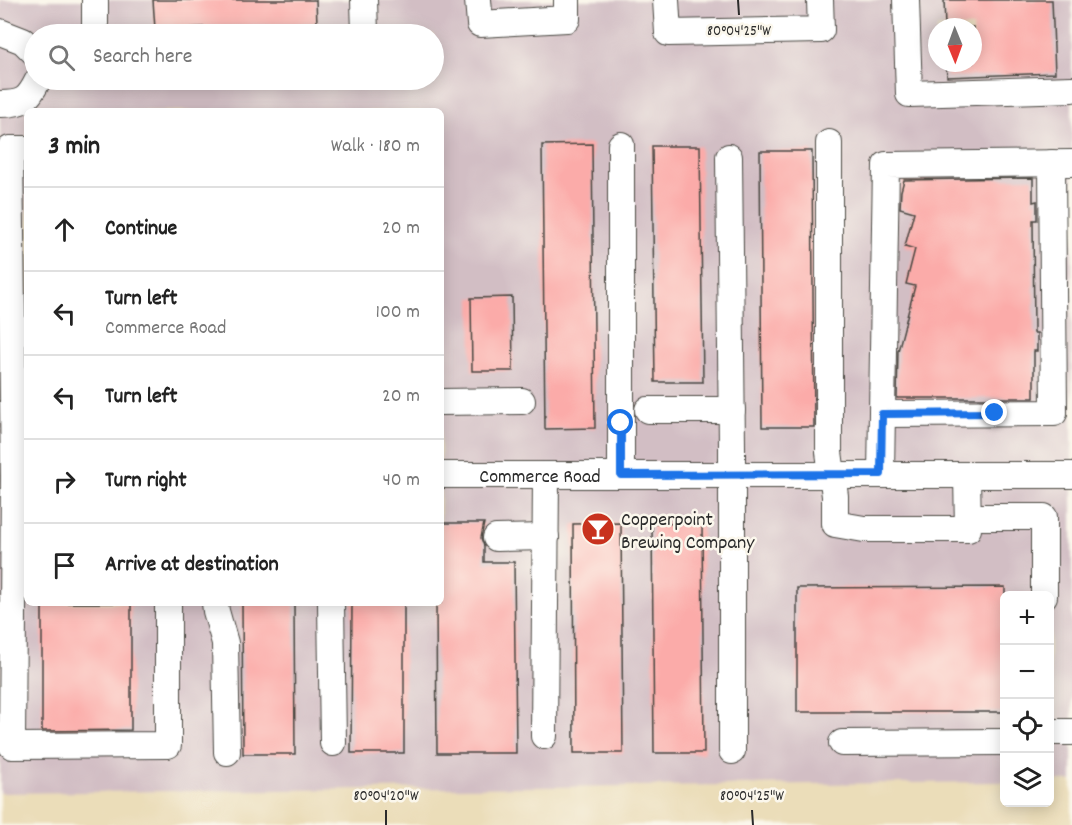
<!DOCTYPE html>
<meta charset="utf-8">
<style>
:root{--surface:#fff;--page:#f6f6f6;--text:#222;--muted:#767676;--line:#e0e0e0}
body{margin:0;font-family:Dekko,sans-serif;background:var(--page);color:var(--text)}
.controls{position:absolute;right:18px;bottom:18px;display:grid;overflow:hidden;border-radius:9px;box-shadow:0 3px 15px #0003}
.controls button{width:54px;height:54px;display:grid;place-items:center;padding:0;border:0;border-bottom:2px solid var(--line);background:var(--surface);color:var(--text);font:30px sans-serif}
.compass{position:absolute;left:928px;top:18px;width:54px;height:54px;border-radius:50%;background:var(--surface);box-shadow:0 3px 15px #0003;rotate:179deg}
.stop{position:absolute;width:18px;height:18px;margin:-14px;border:4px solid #1a73e8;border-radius:50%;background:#fff}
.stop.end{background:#1a73e8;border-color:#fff;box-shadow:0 2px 6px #0008}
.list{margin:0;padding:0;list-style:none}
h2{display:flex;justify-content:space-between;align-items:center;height:78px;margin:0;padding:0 24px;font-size:26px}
h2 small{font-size:20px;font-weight:400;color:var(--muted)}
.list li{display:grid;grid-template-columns:39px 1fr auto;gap:18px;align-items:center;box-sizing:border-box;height:84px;padding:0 24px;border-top:2px solid var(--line)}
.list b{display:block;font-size:22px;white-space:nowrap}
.list p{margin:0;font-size:20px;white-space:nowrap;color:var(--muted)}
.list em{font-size:20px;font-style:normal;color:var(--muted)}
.icon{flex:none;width:33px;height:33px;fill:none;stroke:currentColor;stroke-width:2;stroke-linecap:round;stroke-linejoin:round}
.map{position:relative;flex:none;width:1072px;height:825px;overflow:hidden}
.search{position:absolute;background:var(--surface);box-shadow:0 3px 15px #0003;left:24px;top:24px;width:420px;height:66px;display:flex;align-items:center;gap:15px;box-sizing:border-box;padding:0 21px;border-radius:33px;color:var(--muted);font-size:22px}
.panel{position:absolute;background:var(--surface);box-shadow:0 3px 15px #0003;left:24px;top:108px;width:420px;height:498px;border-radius:9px}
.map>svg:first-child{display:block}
.industrial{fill:#d2bec4;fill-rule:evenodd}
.building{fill:#fbaba9}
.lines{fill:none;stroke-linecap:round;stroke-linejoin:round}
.minor-casing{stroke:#484640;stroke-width:28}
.minor{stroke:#fff;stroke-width:26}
.route{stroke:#1a73e8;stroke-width:8}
.ticks{fill:none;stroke:#2b2b2b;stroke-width:2}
.labels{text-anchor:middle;stroke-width:5;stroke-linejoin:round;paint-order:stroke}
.street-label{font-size:20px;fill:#2b2b2b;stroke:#fbf7ec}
.poi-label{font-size:20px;fill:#2b2b2b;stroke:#fbf7ec;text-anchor:start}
.ticks-label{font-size:15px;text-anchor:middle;fill:#2b2b2b;stroke:#fbf7ec;stroke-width:5;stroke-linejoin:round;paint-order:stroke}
</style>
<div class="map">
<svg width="1072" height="825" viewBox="0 0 1072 825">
<rect width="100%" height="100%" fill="#fbf7ec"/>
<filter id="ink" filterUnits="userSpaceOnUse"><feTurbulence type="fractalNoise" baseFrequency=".0167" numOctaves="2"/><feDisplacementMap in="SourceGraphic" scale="12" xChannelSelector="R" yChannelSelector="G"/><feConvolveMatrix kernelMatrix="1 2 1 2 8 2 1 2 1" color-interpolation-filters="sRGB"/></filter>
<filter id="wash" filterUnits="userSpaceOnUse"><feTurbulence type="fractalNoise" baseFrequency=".008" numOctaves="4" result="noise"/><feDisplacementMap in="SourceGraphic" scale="24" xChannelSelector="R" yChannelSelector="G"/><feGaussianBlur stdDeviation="1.35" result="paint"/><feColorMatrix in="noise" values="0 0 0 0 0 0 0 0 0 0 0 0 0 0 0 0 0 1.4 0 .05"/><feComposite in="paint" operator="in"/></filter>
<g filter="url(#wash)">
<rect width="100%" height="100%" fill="#ebddb9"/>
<path class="industrial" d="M0 0H1072V781H1050V596H1004V782L0 793ZM937 27H973V63H937ZM34 34H434V80H34ZM27 111H441V603H27Z"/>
<g id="blocks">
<path class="building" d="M153 0H316L317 23 155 29Z
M944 0H1052L1055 73 947 77 946 63H973V27H945Z
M592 144 595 428 545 429 542 145Z
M652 146H700L703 382H655Z
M760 151H812L814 427H762Z
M1033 178V202L1037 201V220H1033L1034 333H1037V351H1034V398H897L898 351 915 286 906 284 915 249 905 246 914 212 900 208 901 191 904 180Z
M512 297 513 371H472L471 298Z
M441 523H484L481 538 484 546V562H514L516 753H437L436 603H441Z
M621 523 623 753H574L573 524Z
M702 523 704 753H654L652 524Z
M1005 587V712H797V588Z
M42 603H131V730L42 731Z
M242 603H294L295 754H243Z
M352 603H404V753H351Z"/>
</g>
</g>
<g filter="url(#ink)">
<use href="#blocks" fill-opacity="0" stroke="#484640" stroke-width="1.5"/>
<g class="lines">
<g class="minor-casing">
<g id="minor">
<path d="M95 0V34"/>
<path d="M364 0 365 34"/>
<path d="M478 0 480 24 567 19V0"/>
<path d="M666 0 668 33 821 30 820 0"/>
<path d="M906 0 909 94 1072 89"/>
<path d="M0 32 23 41 34 52"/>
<path d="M0 104C23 104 28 100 38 80"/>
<path d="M829 143V452L835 496V524L864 529H968L967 475"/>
<path d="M621 145V475"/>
<path d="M27 149H10L14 477 27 476"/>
<path d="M729 157 732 447V751"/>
<path d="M441 402 522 401"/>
<path d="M648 410H732"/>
<path d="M882 414 1054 413 1052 163"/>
<path d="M881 474 886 165 1072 163"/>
<path id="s1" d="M441 475H1072"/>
<path d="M14 477 12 746 168 745V603"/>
<path d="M968 517H1044V596"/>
<path d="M496 538 546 537"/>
<path d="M215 603 216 611 225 643 227 752"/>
<path d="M331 603 333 743"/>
<path d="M1050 732H1072"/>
<path d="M544 736 546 475"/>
<path d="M842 743 1004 742"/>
</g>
</g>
<use href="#minor" class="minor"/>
</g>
</g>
<g class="lines" filter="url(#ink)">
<path class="route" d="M621 423V475L881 474 882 414 995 413"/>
</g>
<path class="ticks" d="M738 0 739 15M386 810V825M752 810 753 825"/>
<defs>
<g id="bar-disc" transform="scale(1.725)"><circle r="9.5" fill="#c8321e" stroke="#fbf7ec"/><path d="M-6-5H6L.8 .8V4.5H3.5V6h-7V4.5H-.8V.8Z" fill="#fff"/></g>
</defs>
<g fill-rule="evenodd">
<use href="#bar-disc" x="598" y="529"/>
</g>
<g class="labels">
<g class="street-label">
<text dy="7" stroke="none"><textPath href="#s1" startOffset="99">Commerce Road</textPath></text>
</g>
<g class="poi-label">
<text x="621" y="525">Copperpoint<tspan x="621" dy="23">Brewing Company</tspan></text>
</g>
</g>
<g class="ticks-label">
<text x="739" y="35">80°04'25"W</text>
<text x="386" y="800">80°04'20"W</text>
<text x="752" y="800">80°04'25"W</text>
</g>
</svg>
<div class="controls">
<button>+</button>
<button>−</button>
<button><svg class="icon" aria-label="locate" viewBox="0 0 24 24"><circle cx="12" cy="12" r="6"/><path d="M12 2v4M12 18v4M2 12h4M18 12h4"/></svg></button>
<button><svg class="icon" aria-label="layers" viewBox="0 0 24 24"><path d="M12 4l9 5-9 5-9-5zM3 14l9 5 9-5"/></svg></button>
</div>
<svg class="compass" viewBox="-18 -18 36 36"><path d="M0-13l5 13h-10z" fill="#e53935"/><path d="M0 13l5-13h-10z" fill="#767676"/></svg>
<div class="stop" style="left:621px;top:423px"></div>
<div class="stop end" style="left:995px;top:413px"></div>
<div class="search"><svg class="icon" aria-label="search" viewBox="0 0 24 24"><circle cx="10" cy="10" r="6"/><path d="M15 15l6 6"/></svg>Search here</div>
<section class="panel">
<h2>3 min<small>Walk · 180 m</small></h2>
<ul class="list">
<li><svg class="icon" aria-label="ahead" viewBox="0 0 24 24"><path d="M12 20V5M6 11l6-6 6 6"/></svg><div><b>Continue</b></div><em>20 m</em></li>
<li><svg class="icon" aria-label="left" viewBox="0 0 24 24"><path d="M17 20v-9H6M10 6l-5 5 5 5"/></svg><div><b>Turn left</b><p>Commerce Road</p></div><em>100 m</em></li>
<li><svg class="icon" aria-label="left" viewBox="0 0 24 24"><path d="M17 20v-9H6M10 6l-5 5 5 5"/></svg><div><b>Turn left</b></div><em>20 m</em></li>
<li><svg class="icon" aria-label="right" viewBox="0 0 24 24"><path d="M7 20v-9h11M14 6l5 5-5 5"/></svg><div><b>Turn right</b></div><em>40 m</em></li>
<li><svg class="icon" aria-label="arrive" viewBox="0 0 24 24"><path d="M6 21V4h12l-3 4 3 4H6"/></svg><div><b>Arrive at destination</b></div></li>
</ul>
</section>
</div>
